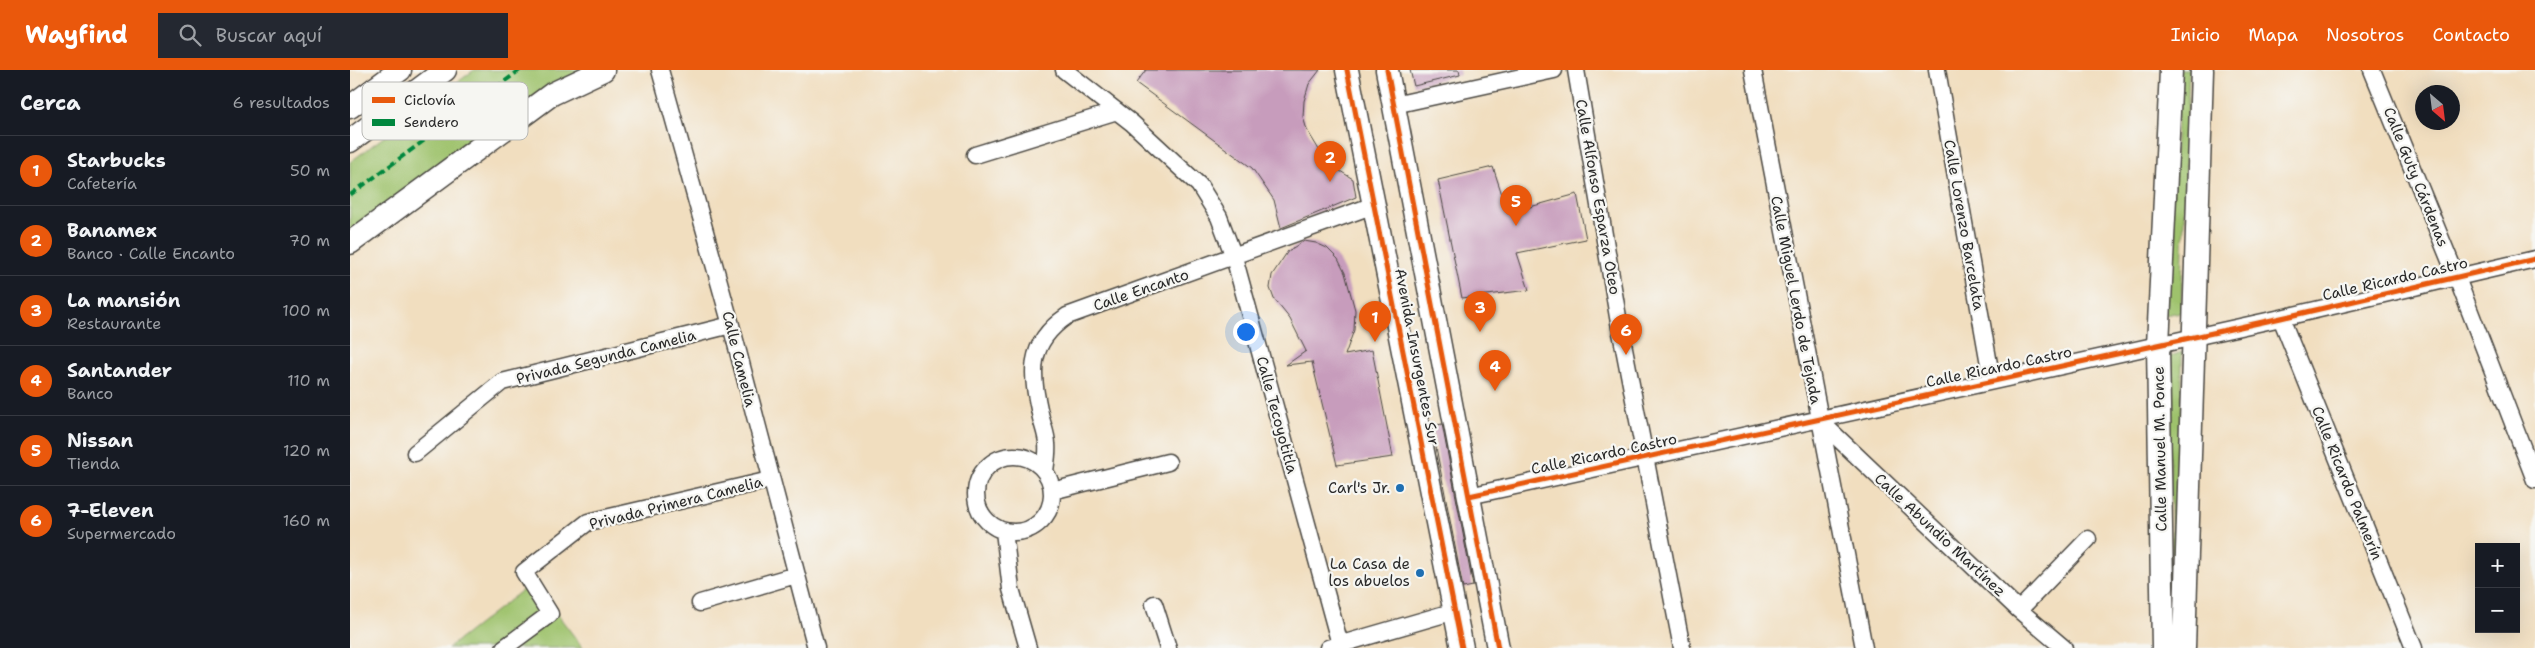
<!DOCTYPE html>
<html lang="es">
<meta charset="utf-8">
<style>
:root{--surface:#171b24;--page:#242831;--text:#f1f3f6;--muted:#9ea1a6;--line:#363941;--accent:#ea580c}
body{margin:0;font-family:"Shantell Sans",sans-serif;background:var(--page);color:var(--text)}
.controls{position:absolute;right:15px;bottom:15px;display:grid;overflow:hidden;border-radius:0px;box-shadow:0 5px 20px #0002}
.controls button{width:45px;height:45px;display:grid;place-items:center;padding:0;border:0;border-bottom:1px solid var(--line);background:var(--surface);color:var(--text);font:25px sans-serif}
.compass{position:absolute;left:2065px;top:15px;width:45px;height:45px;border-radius:50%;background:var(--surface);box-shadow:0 5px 20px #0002;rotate:152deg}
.you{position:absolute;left:895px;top:261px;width:18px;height:18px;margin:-12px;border:4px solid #fff;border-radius:50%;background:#1a73e8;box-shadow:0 0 0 8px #1a73e833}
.badge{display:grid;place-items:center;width:32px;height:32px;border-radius:50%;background:var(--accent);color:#fff;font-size:16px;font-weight:700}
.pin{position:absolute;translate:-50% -41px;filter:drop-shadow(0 1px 2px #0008)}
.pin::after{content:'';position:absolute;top:26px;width:18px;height:15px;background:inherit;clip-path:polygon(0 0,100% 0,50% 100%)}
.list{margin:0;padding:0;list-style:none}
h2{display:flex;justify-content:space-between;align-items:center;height:65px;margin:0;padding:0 20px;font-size:21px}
h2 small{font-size:16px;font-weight:400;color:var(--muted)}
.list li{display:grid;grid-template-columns:32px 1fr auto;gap:15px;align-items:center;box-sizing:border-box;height:70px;padding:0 20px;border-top:1px solid var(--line)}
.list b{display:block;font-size:19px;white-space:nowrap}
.list p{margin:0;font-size:16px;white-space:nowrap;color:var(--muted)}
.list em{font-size:16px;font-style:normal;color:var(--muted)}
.icon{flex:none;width:28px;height:28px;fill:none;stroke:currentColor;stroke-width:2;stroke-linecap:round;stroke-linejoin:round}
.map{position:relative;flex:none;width:2185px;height:578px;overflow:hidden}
header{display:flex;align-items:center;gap:30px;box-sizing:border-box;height:70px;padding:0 25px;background:var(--accent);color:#fff}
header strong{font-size:24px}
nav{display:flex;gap:28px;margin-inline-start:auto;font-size:18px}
.search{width:350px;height:45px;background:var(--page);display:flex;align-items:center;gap:12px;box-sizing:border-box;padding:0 18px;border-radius:0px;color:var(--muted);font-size:19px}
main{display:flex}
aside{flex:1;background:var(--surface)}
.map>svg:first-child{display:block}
.green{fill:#9ec26c;stroke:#64764c}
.building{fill:#c79cbc}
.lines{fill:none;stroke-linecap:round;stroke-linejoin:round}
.street-casing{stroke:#494641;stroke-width:19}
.secondary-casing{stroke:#494641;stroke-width:25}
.street{stroke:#fff;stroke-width:16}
.secondary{stroke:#fff;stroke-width:22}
.quiet{stroke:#00873e;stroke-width:4;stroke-dasharray:8 4;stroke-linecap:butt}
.cycleway-casing{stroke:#f6f6f2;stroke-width:8}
.cycleway{stroke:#e8590c;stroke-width:5}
.poi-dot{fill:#1f6fb2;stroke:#f6f6f2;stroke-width:2}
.labels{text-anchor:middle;stroke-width:4.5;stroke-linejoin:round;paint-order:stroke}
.street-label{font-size:15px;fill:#2b2b2b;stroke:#f6f6f2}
.poi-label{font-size:15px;fill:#2b2b2b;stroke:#f6f6f2;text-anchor:end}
.key{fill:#f6f6f2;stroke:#b9b9b6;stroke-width:1}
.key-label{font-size:14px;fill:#2b2b2b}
</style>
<header>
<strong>Wayfind</strong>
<div class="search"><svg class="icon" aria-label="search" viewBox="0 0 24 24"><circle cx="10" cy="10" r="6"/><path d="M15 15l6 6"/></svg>Buscar aquí</div>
<nav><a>Inicio</a><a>Mapa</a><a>Nosotros</a><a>Contacto</a></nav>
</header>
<main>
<aside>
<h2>Cerca<small>6 resultados</small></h2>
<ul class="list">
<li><span class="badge">1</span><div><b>Starbucks</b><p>Cafetería</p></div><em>50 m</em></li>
<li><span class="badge">2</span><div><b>Banamex</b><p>Banco · Calle Encanto</p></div><em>70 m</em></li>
<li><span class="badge">3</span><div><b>La mansión</b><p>Restaurante</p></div><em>100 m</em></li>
<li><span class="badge">4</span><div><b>Santander</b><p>Banco</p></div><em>110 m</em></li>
<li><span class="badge">5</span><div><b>Nissan</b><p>Tienda</p></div><em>120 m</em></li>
<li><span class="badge">6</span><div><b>7-Eleven</b><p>Supermercado</p></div><em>160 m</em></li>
</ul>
</aside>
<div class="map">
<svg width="2185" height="578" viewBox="0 0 2185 578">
<rect width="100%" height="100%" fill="#f6f6f2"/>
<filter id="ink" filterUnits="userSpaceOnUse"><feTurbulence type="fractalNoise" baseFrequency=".02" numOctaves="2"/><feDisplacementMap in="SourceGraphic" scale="10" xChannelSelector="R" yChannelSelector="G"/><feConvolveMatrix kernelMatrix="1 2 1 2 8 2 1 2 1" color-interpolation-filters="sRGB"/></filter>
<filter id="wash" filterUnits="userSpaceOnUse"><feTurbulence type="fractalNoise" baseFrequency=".0096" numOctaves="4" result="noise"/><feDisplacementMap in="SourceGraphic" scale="20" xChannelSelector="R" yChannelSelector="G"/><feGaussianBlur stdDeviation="1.12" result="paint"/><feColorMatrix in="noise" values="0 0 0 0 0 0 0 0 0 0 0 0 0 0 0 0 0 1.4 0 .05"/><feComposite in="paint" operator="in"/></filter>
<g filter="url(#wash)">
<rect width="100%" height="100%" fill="#f1debf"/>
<path class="green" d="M124 0H232L0 160V92Z
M1830 0H1839L1831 242 1815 245Z
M1832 282 1830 578H1825L1817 287Z
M183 512 233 578H98Z"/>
<g id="blocks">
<path class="building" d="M796 0H970L959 14 954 31 953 47 957 60 977 93 1003 109 1006 127 931 158 924 130 902 98 786 13Z
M1060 0H1109L1110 5 1064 16Z
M1143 97 1158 143 1227 124 1236 169 1167 183 1179 220 1112 228 1088 110Z
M954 171 966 173 977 178 988 189 995 203 1005 240 1004 260 995 285 1022 280 1043 387 987 395 962 292 936 295 956 281 940 249 924 229 920 218 922 205 938 181Z
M1092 354 1123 516 1113 518 1082 356Z"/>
</g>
</g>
<g filter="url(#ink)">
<use href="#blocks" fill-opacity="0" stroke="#494641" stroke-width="1"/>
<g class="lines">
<g class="street-casing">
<path id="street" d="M310 0 381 255 466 578
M714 0 782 53 849 115 869 147 884 187 991 578
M1226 0 1268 247 1332 578
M1403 0 1514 578
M1587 0 1642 311
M2022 0 2107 208 2185 410
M1044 35 1204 0
M625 85 767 41
M1931 248 2064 578
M1469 350 1669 540 1714 578
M65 383 152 312 381 255
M626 424a38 38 0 1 1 76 0a38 38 0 1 1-76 0Z
M695 401C696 393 698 383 697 374 697 366 693 356 691 348 681 304 676 274 717 246L1024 135
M702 421 818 392
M1119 426 1931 248 2185 189
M654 461 661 519 678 578
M350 533 446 505
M804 534 818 578
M1669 540 1738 469
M154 578 200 544 174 502 238 452 420 410
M978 578 1105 541"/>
</g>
<g class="secondary-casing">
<path id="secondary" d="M997 0 1112 578
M1037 0 1148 578
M0 37 50 0
M0 71 95 0
M0 173 202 24 253 0
M1813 578 1808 275 1821 0
M1834 578 1852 0"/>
</g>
<use href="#street" class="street"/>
<use href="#secondary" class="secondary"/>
<path class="quiet" d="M0 125 170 0"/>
<g class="cycleway-casing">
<path id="cycleway" d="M997 0 1112 578
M1037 0 1148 578
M1119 426 1931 248 2185 189"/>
</g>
<use href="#cycleway" class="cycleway"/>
</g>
</g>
<g class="poi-dot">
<circle cx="1050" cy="418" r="5"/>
<circle cx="1070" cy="503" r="5"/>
</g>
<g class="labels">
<g class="street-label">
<text transform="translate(2066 107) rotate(68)" y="5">Calle Guty Cárdenas</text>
<text transform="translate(1248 127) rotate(80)" y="5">Calle Alfonso Esparza Oteo</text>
<text transform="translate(1614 155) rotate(80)" y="5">Calle Lorenzo Barcelata</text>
<text transform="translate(2045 209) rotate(-13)" y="5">Calle Ricardo Castro</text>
<text transform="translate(791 220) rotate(-19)" y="5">Calle Encanto</text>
<text transform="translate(1446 230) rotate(79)" y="5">Calle Miguel Lerdo de Tejada</text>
<text transform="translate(256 287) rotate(-14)" y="5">Privada Segunda Camelia</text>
<text transform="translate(1067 287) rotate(79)" y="5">Avenida Insurgentes Sur</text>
<text transform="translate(389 289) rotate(76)" y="5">Calle Camelia</text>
<text transform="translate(1649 297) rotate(-12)" y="5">Calle Ricardo Castro</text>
<text transform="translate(927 345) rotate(75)" y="5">Calle Tecoyotitla</text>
<text transform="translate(1810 379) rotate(-91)" y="5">Calle Manuel M. Ponce</text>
<text transform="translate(1254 384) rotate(-12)" y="5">Calle Ricardo Castro</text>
<text transform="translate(1997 413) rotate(68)" y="5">Calle Ricardo Palmerín</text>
<text transform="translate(326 433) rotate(-14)" y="5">Privada Primera Camelia</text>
<text transform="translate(1590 465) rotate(43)" y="5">Calle Abundio Martínez</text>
</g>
<g class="poi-label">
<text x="1040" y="423">Carl's Jr.</text>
<text x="1060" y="499">La Casa de<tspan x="1060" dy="17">los abuelos</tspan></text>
</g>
</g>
<rect x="12" y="12" width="166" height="58" rx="8" class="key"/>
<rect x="22" y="27" width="23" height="6" fill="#e8590c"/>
<rect x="22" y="49" width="23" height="7" fill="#00873e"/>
<g class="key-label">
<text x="54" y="35">Ciclovía</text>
<text x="54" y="57">Sendero</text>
</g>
</svg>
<div class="controls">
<button>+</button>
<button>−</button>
</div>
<svg class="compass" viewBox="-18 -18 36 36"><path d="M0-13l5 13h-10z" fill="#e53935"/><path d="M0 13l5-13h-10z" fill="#9ea1a6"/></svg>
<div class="you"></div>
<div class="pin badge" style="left:1025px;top:272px">1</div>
<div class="pin badge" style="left:980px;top:112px">2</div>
<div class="pin badge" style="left:1130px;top:262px">3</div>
<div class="pin badge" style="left:1145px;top:321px">4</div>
<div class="pin badge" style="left:1166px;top:156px">5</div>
<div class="pin badge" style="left:1276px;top:285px">6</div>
</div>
</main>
